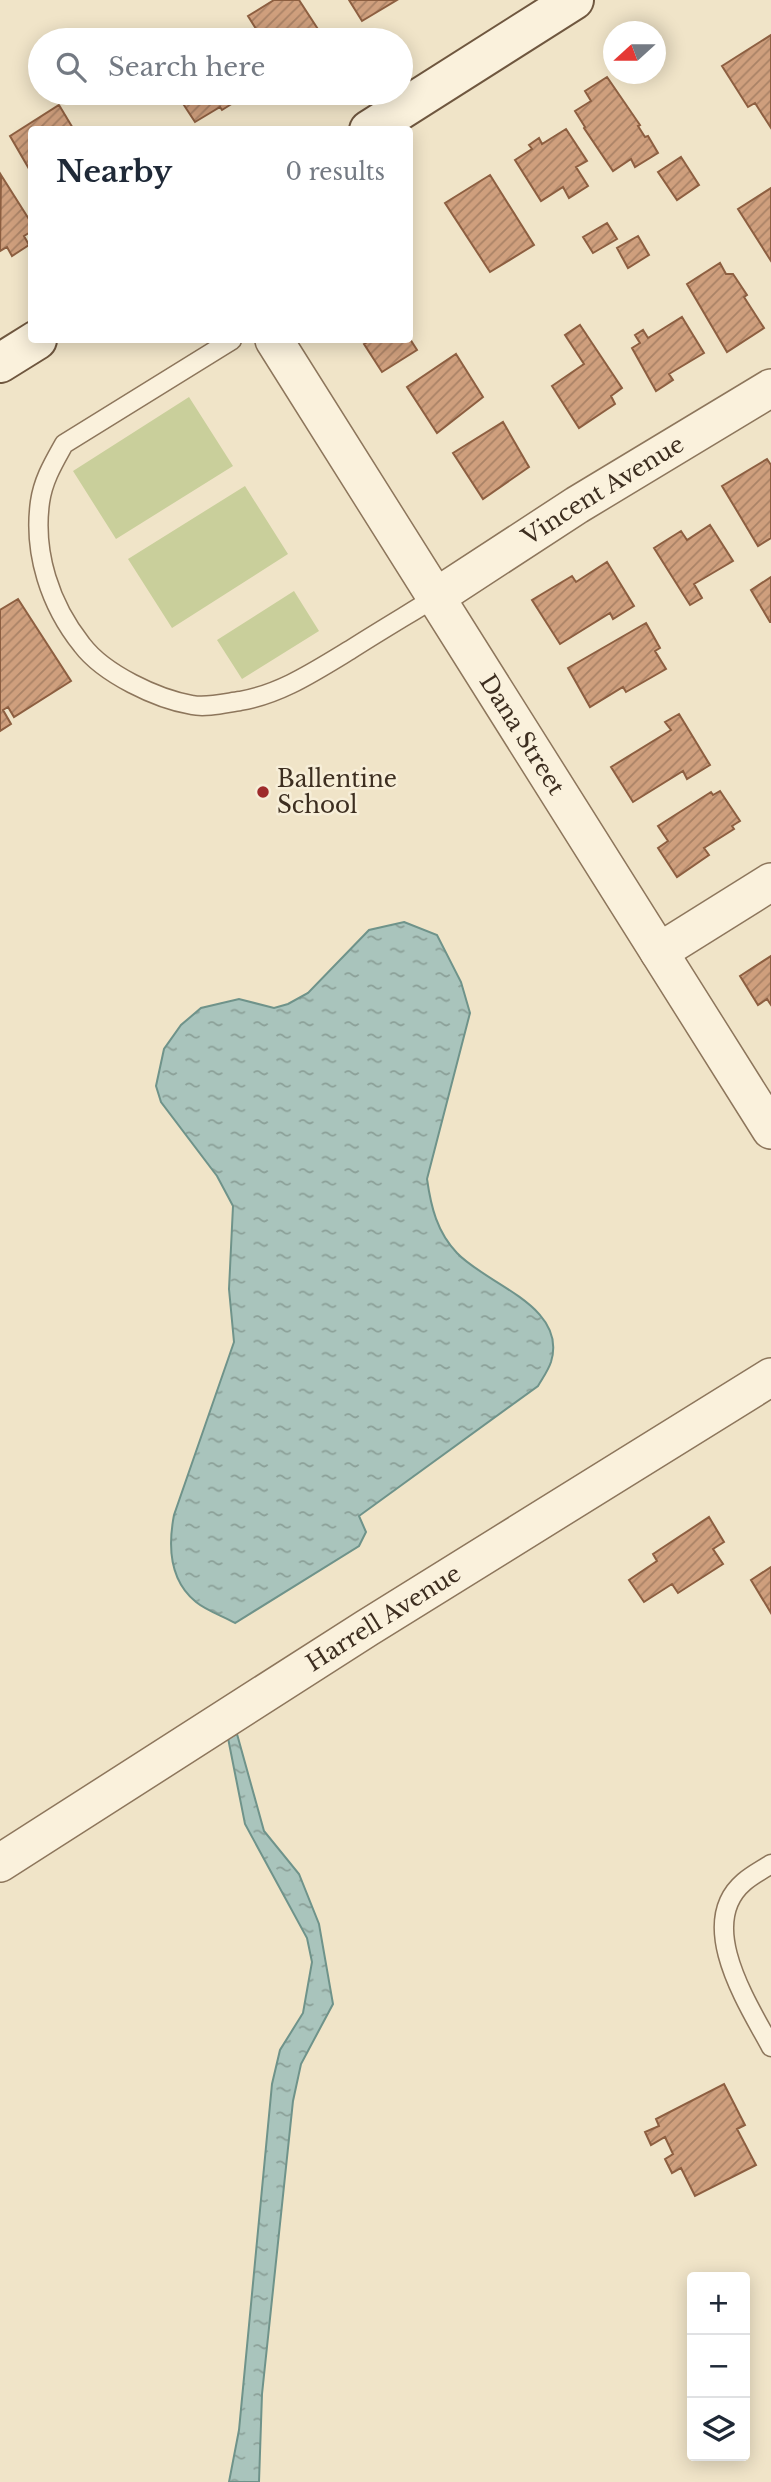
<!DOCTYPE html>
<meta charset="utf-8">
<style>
:root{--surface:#fff;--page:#f6f6f7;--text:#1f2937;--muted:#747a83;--line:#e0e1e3}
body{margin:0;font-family:"Libre Baskerville",serif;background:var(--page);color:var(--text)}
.controls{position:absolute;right:21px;bottom:21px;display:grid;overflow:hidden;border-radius:7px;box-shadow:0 4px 18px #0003}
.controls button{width:63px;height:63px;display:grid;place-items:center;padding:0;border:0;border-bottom:2px solid var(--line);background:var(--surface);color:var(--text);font:35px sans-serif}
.compass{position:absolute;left:603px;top:21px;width:63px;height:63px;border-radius:50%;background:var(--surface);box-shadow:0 4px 18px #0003;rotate:249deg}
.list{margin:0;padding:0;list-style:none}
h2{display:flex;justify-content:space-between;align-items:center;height:91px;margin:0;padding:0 28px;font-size:30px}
h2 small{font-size:23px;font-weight:400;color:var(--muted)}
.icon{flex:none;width:38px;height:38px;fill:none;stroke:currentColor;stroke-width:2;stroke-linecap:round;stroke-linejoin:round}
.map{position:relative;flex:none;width:771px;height:2482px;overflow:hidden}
.search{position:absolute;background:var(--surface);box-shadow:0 4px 18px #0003;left:28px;top:28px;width:385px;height:77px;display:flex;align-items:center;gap:18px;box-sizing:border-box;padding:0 24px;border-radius:38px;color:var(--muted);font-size:26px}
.panel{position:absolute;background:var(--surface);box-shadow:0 4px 18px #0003;left:28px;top:126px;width:385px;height:217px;border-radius:7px}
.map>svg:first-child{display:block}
.pitch{fill:#c9cf9b}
.water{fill:url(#water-ripples);stroke:#6f938a;stroke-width:2}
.building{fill:url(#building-hatch);stroke:#8d5f41;stroke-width:2}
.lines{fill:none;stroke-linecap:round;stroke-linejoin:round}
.service-casing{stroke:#8d765c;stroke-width:21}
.minor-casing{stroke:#8d765c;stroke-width:40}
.secondary-casing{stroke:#6f573f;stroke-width:42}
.service{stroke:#faf1dc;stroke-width:18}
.minor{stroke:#faf1dc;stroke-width:37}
.secondary{stroke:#faf1dc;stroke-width:38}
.poi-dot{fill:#9e2a2b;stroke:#f7eed8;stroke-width:2.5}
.labels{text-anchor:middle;stroke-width:5;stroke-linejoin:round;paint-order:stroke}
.street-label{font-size:23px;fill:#3d2e20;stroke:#f7eed8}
.poi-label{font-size:23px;fill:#3d2e20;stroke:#f7eed8;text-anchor:start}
</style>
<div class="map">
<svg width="771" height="2482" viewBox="0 0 771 2482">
<defs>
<pattern id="water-ripples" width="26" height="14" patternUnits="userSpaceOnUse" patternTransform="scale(1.75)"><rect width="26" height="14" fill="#a9c4bc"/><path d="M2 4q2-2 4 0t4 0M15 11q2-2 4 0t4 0" fill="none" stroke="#8ba098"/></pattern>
<pattern id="building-hatch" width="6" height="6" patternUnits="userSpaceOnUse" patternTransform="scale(1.75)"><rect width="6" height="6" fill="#cf9f7d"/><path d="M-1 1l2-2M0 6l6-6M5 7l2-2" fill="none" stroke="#a98266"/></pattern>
</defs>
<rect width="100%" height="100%" fill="#f0e4c8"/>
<path class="pitch" d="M189 397 233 466 116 539 73 471Z
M245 486 288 554 172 628 128 559Z
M294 591 319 631 242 679 217 640Z"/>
<path class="water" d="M404 922 437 935 461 982 470 1013 427 1179C431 1207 437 1232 457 1253 487 1285 568 1306 551 1362 548 1371 542 1379 538 1386L359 1516 366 1532 359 1546 235 1623C223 1616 207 1611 196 1602 169 1580 168 1546 174 1515L234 1342 229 1289 233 1206 217 1176 161 1102 156 1086 164 1049 181 1025 201 1008 239 999 274 1008 288 1004 308 993 369 930Z
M237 1734 264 1831 299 1874 319 1924 333 2004 301 2064 293 2101 262 2394 259 2482H229L239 2430 272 2084 280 2050 303 2013 312 1962 307 1938 245 1824 228 1738Z"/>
<path class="building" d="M274 0H299L325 40H263L248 16Z
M349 0H397L362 21Z
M771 35V128L755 103 748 107 722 66Z
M607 77 640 125 638 126 645 137 648 136 658 153 635 167 631 159 613 171 584 128 585 127 575 111 591 101 585 91Z
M176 93H249L222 110 220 107 195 122Z
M59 105 74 130H32V174L10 136Z
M566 129 587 161 576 167 588 186 569 198 563 187 541 201 515 160 532 149 529 145 539 138 542 144Z
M681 157 699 185 677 200 658 172Z
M1 175 32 224V231L24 236 29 245 12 256 7 247 0 251Z
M490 175 534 245 490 272 445 203Z
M771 188V261L738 209Z
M607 223 617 239 593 253 583 237Z
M638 236 649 255 628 268 617 248Z
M720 263 726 274H733L747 295 744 297 764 328 727 352 687 284Z
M682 317 704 353 669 374 673 380 656 391 632 348 640 343 635 335 643 330 648 338Z
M580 325 622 388 611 396 615 404 579 428 552 386 584 364 565 335Z
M410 339 417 350 382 372 364 344 371 340Z
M456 354 483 397 437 433 407 387Z
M503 422 529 467 483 499 453 453Z
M767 459 771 465V538L758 546 722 486Z
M710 525 733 561 694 584 702 598 690 605 654 548 681 531 687 540Z
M607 562 634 606 613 619 610 613 560 644 532 600 572 576 576 582Z
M771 577V622H770L751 590Z
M18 599 71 681 14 717 8 707 3 710 11 724 0 731V610Z
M646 623 660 648 655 651 666 669 626 692 623 687 590 707 568 668Z
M679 714 710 765 687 779 683 771 633 802 611 767 671 730 665 722Z
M720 791 740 821 732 826 734 829 704 848 709 855 677 877 658 848 668 841 658 826 711 792 713 795Z
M771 956V1005L767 999 758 1005 740 976Z
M709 1517 724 1542 713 1549 723 1564 678 1593 672 1584 644 1602 629 1580 657 1561 653 1554Z
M771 1567V1613L751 1580Z
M724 2084 745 2125 737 2129 756 2165 695 2196 681 2168 672 2173 665 2159 673 2154 665 2137 651 2145 645 2132 659 2126 656 2119Z"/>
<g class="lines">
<g class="service-casing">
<path id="service" d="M232 340 64 444C54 462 43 480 40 502 33 553 50 605 82 645 104 674 157 699 192 705 206 708 226 703 240 701 281 694 315 671 350 650 378 632 407 615 436 597
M771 1864C762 1870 752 1875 744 1882 695 1924 748 2004 771 2047"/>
</g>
<g class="minor-casing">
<g id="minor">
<path id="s1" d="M274 340 771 1130"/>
<path id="s2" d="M436 597 577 505 771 388"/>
<path d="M659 952 771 882"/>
<path id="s3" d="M0 1863 367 1628 771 1377"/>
</g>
</g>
<g class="secondary-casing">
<path id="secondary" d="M369 130 574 0
M0 363 37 340"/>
</g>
<use href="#service" class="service"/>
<use href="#minor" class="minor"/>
<use href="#secondary" class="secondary"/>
</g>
<circle class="poi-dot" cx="263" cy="792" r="7"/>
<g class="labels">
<g class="street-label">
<text dy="8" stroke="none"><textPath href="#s2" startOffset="198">Vincent Avenue</textPath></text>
<text dy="8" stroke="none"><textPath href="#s1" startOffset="466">Dana Street</textPath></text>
<text dy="8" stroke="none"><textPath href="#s3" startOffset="455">Harrell Avenue</textPath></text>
</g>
<g class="poi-label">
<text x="277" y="787">Ballentine<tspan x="277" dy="26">School</tspan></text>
</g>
</g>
</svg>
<div class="controls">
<button>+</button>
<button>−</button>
<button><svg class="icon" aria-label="layers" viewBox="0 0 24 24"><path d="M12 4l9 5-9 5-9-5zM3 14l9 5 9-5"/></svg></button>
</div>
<svg class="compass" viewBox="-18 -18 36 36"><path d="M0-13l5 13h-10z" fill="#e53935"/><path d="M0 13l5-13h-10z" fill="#747a83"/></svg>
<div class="search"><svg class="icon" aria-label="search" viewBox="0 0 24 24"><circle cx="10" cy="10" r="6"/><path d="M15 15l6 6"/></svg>Search here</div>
<section class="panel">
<h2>Nearby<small>0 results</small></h2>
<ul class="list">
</ul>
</section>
</div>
